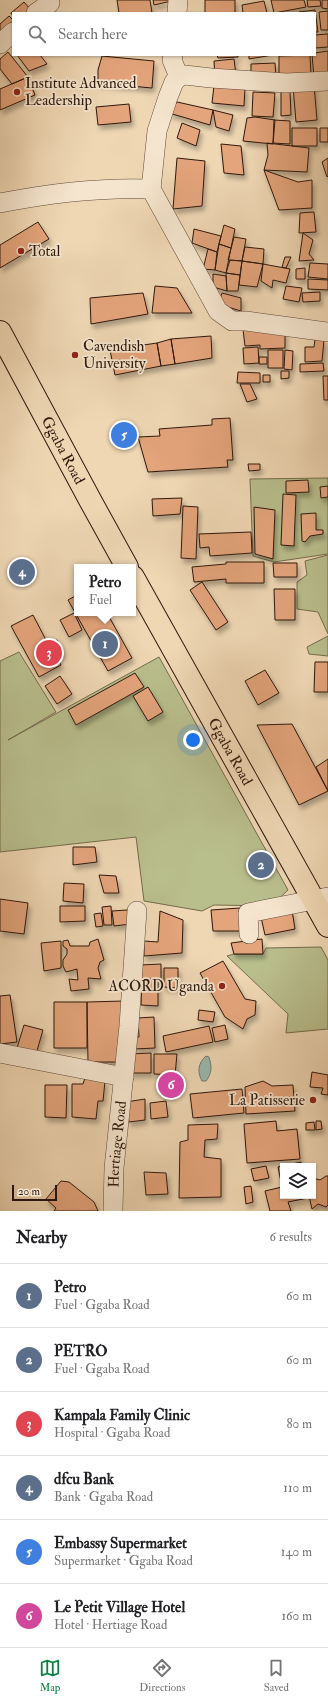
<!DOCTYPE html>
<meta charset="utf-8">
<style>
:root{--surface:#fff;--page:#f2f2f2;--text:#202124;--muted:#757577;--line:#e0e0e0;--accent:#0b8043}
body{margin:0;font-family:"IM FELL Double Pica",serif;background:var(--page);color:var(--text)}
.controls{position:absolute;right:12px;bottom:12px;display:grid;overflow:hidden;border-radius:0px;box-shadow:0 1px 3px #0004}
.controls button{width:36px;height:36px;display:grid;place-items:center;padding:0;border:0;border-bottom:1px solid var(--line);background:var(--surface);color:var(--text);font:20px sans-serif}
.scale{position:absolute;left:12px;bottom:10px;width:45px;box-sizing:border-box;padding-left:4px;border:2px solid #2e180d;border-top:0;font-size:11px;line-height:14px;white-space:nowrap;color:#2e180d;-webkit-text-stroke:3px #f5e5ce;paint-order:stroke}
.you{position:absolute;left:193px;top:740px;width:14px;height:14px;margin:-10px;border:3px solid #fff;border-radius:50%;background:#1a73e8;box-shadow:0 0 0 6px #1a73e833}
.badge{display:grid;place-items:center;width:26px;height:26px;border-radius:50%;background:var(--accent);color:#fff;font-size:13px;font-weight:700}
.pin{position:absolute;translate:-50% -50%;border:2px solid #fff;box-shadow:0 1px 4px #0006}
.popup{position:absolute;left:74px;top:564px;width:62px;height:52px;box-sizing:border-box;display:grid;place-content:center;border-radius:0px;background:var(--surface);filter:drop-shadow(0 1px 3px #0005);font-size:13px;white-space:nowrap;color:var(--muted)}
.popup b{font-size:15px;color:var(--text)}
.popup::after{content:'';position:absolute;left:50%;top:100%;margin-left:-8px;border:8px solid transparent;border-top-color:var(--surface)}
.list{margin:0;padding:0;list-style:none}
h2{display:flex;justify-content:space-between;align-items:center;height:52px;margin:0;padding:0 16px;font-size:17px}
h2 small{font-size:13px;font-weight:400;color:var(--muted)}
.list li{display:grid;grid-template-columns:26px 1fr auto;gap:12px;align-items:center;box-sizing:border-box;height:64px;padding:0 16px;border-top:1px solid var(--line)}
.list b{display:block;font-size:15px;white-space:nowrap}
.list p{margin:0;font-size:13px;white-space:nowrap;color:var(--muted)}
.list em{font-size:13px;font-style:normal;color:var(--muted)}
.icon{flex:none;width:22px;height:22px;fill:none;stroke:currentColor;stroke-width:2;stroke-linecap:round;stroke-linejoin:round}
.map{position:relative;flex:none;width:328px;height:1211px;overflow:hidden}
.search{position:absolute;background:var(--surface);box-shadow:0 1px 3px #0004;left:12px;right:12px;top:12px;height:44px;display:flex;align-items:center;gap:10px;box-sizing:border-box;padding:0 14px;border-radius:0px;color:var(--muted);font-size:15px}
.sheet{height:436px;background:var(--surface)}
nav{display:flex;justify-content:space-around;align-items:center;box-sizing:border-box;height:56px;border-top:1px solid var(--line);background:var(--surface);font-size:11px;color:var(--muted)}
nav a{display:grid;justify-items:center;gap:2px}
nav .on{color:var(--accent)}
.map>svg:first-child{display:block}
.green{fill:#b9be8d;stroke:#746b4d}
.water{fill:#9ab9af;stroke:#6f796e}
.building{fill:#e4a47c;stroke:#2e180d;filter:url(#shadow)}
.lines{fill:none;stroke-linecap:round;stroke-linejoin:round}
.minor-casing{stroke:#5e4837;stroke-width:20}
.major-casing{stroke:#2e180d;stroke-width:24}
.minor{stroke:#f5e5ce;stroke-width:19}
.major{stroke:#efd7b4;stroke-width:22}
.poi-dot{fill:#8f2418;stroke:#f5e5ce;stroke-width:1.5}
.labels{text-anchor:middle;stroke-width:3.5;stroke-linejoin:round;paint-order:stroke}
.poi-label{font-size:15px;fill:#2e180d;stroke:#f5e5ce;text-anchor:start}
.street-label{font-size:15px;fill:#2e180d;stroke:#f5e5ce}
</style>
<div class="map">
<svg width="328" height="1211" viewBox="0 0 328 1211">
<defs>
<filter id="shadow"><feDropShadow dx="2.5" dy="4.5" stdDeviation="2" flood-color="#0004"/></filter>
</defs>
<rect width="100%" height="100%" fill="#efd7b4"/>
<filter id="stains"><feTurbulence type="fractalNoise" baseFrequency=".005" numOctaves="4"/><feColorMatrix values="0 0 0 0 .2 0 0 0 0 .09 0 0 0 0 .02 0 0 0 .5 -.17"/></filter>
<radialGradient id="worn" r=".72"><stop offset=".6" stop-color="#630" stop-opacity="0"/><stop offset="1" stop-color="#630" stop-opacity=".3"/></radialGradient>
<path class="green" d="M328 478V554L274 562 253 556 250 479Z
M328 555V634L318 612 297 609V582L307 575 305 561Z
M328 636V656L309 654 307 647Z
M19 652 56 712 8 740 159 657 288 890 271 906 214 905 202 911 144 901 136 837 0 852V661Z
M321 947 328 960V1029L286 1033 288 1014 227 956 234 954H263L266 948Z"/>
<path class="water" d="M206 1056 209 1057C212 1067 212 1073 206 1081H202C197 1072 198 1063 206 1056Z"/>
<path class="building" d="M117 0H150L152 13H119Z
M153 0H176L154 5Z
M205 0H235V13H205Z
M271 0H304L306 7 274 13Z
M307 0H320L321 6 308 7Z
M322 0H328V9L322 8Z
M264 1 267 13H243L242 5Z
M24 2 31 10 26 13H13V16L11 13Z
M315 10 318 32H315V13L299 12Z
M328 11V30H321L319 12Z
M9 16 13 20V25L0 37V24Z
M328 34V47L315 48V35Z
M328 51V76L314 77 312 55H315V53Z
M8 52 28 77 12 84 0 69V59Z
M17 55H40L47 64 29 71Z
M217 55H238V57L218 58Z
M249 55H273L249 59Z
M310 55 311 76 279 77V56Z
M102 56 154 61 152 88 98 83V70Z
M234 59 236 75 215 77 214 61Z
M275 63 276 77 251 78V64Z
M28 77 35 95 0 110V89Z
M314 85 317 120 296 122 293 86Z
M214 86 245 88 244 106 212 103Z
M281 91H290L291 115 281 116Z
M253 92 275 93 273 117 252 116Z
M177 102 213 110 210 125 169 113Z
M129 104 131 122 98 125 96 107Z
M213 110 233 115 229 131 216 127Z
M255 117 275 120 273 144 243 141 247 118Z
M274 120 290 121V144L273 143Z
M182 123 200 130 196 146 177 138Z
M292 128H317V146H292Z
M320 128H328V142H320Z
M267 143 309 148 307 172 264 170 268 155Z
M221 144 241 146 244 175 224 173Z
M177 158 205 161 202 206 173 209Z
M328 158V176L327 177 322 162Z
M264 170 298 182 312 180V208L279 210Z
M314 212 316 232 299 233 300 213Z
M38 222 49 239 0 268V245Z
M224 225 235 229 231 248 219 244Z
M194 229 221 236 217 252 192 243Z
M303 233 313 240 309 254 314 260 299 261Z
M234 237 246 239 242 261 228 260Z
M219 244 231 248 226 273 215 270Z
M245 247 264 249 263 264 242 261Z
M208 249 217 252 215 270 203 269Z
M285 257H291L286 268 282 267Z
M230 260 242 261 240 275 226 273Z
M242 261 263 264 257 287 239 285Z
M310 263 328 264V279L308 277Z
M263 264 290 269 286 283 273 280 272 288 261 281Z
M305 268V279H296V269Z
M226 273 240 275 238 291H227Z
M213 274 226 276 227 291 213 287Z
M308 279 328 280V290L308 289Z
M155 286 177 288 192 313H152Z
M286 286 302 288 299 302 283 299Z
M320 292V301L303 302 302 293Z
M143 293 148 314 91 324 90 298Z
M222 293 241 298V311L218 304Z
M243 329 285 332V348L260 349V345L245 346Z
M211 336 212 358 175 364 171 339Z
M171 339 175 364 161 366 157 343Z
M315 339 324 340 322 361 305 362V347H314Z
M157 343 161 366 115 375 110 350Z
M258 347 259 363 244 364 243 348Z
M268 350H283V368H268Z
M285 350 293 351 292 370 284 369Z
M259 357H267V364H259Z
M323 363 324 371 300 372V364Z
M281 371H289V378L281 379Z
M238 372 260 373V383H237Z
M263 375H270V382H263Z
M323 376H328V400H324Z
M240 384H250L257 399 247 402Z
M230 418 233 460H227L228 467 148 472 138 437 160 436 159 429 212 425V419Z
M248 464H260V470L249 471Z
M308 480 309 492 286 493V481Z
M328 486V497L321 498 320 487Z
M283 494 296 495 294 546 281 545Z
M182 498 180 514 153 516 152 499Z
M183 506 198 507 196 559 181 558Z
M254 507 275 510 273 559 255 554Z
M316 513V530H323V534L310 536 305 542 302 541 301 514Z
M251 532 252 553 210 556 209 547 200 548 199 534Z
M226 562H264V583H226V579L194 582 192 567 226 564Z
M273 563H297V577H274Z
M202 582 228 622 216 630 190 590Z
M274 589H295V620H275Z
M77 595V613H107L132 658 108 671 68 600Z
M74 613 82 630 69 637 60 620Z
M33 615 48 644 57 640 63 653 56 657 61 665 39 677 11 626Z
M315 662H328V692H314Z
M265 670 279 693 258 705 245 681Z
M135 673 144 687 76 725 68 710Z
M60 676 72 694 57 704 45 686Z
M148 687 163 712 148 721 133 696Z
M292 724 328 791 299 805 257 725Z
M328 759V791L316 767Z
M73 847H95L97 862 73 865Z
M99 875 116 876 119 893H104Z
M64 883 84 884 83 903 63 901Z
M0 899 28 903 24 934 0 931Z
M60 906H85V921L60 922Z
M111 906 112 925H104L102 907Z
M240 908V931H213L211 910Z
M127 910 131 924 114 926 112 911Z
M292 910 295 929 265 935 261 917Z
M160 911 183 920 182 953 144 956V941L158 942Z
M101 913 103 926 96 927 94 914Z
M98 939 104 960 100 962 98 968 101 979 88 978 89 989 71 991 69 979 78 980 77 969 66 972 63 966V960L67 954V949L63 946V941L68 940 70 946H89L90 942Z
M262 939 263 954H234L231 943Z
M61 941V968L44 971 41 943Z
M223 961 245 999 256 1001 255 1015 247 1019 243 1029 225 1017 200 973Z
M161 964V979H141L140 965Z
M164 968H178V988L164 987Z
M142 980H158V1006L141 1005Z
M10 995 17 1042 0 1044V996Z
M124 1001 125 1062H88L87 1002Z
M54 1002H87V1048H54Z
M199 1010 215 1012 213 1022 198 1020Z
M154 1017 155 1048 134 1049V1037H139L138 1018Z
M24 1025 43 1030 36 1054 17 1048Z
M225 1025 228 1039 215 1042 212 1028Z
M209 1026 213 1042 166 1052 163 1036Z
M151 1053V1073H129L130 1054Z
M154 1054H177L175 1075 154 1074Z
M312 1072 328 1075V1095L321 1094 323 1088 310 1087Z
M85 1078 105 1081 103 1101H98L96 1119 72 1117V1084H83Z
M263 1081 272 1086 293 1085 295 1111 246 1114 245 1087Z
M45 1085H67L66 1118 45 1117Z
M242 1089 244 1113 193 1118 190 1094Z
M145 1099V1120L129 1122 126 1102Z
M166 1101 168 1117 151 1119 150 1103Z
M276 1121 277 1131 297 1129 300 1159 247 1163 244 1124Z
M316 1121H321L322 1129 316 1130Z
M314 1122 315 1130H306V1123Z
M218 1124 217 1139 205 1140 204 1157 221 1159V1197L179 1198 180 1142 188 1140V1125Z
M301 1162 302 1166H283V1196H308V1198L288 1202 291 1211H270L265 1191 282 1187 278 1167Z
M266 1166 269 1178 254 1181 251 1169Z
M144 1172 166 1173 168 1194 146 1195Z
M326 1176H328V1205L326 1207 318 1204 312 1209 309 1196H313V1178L320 1180Z
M61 1181 69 1182 94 1202 98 1211H54L56 1208 46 1199Z
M251 1186 253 1202 246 1204 244 1187Z"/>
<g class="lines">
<g class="minor-casing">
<g id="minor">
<path d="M36 13 50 3"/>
<path d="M177 13 178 0"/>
<path d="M0 44 13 32"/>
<path d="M173 55 172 60 179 77"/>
<path d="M151 189 157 131 168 97 174 82 179 77 185 75 211 78 286 83 328 81"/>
<path d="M0 203C50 193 100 187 151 189L218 311 232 321H246L328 332"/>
<path d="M249 934 248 913 328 897"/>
<path d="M0 1053 124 1077"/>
<path id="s1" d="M113 1211 114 1168 129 1026 137 911"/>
</g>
</g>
<g class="major-casing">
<g id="major">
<path id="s2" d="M0 332 90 500 127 567"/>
<path id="s3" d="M133 577 328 926"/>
</g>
</g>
<use href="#minor" class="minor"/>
<use href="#major" class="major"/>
</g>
<g class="poi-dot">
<circle cx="17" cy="92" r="4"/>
<circle cx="21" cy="251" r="4"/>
<circle cx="75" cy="355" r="4"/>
<circle cx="222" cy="986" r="4"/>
<circle cx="313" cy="1100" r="4"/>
</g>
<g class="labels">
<g class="poi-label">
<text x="25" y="88">Institute Advanced<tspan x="25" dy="17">Leadership</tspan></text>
<text x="29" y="256">Total</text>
<text x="83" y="351">Cavendish<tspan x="83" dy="17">University</tspan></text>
<text x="214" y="991" text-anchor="end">ACORD Uganda</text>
<text x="305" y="1105" text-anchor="end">La Patisserie</text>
</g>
<g class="street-label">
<text dy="5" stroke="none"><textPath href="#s2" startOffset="134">Ggaba Road</textPath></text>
<text dy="5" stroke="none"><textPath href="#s3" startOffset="200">Ggaba Road</textPath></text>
<text dy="5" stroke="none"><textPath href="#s1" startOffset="67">Hertiage Road</textPath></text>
</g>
</g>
<rect width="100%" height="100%" filter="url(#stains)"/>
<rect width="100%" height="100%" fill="url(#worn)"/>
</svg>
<div class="controls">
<button><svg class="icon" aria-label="layers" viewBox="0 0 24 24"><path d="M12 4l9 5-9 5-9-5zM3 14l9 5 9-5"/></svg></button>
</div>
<div class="scale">20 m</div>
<div class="you"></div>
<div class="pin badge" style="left:105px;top:644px;background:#5c6f8a">1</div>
<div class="popup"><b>Petro</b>Fuel</div>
<div class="pin badge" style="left:261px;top:865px;background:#5c6f8a">2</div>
<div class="pin badge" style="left:49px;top:653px;background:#e0444e">3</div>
<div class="pin badge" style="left:22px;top:572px;background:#5c6f8a">4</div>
<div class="pin badge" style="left:124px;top:435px;background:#3f7fe0">5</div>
<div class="pin badge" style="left:171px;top:1085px;background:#d1479c">6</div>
<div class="search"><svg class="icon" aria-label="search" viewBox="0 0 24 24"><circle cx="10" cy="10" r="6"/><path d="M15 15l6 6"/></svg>Search here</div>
</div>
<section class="sheet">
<h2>Nearby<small>6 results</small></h2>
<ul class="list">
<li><span class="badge" style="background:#5c6f8a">1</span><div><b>Petro</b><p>Fuel · Ggaba Road</p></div><em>60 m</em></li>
<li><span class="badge" style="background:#5c6f8a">2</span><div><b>PETRO</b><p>Fuel · Ggaba Road</p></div><em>60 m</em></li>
<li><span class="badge" style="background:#e0444e">3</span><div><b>Kampala Family Clinic</b><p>Hospital · Ggaba Road</p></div><em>80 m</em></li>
<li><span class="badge" style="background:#5c6f8a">4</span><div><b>dfcu Bank</b><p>Bank · Ggaba Road</p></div><em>110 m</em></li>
<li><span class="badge" style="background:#3f7fe0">5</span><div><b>Embassy Supermarket</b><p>Supermarket · Ggaba Road</p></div><em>140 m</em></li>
<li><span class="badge" style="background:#d1479c">6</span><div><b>Le Petit Village Hotel</b><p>Hotel · Hertiage Road</p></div><em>160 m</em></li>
</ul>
</section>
<nav>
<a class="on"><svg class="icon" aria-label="map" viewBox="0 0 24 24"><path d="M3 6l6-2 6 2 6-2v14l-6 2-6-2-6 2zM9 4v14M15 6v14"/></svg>Map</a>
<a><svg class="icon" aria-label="directions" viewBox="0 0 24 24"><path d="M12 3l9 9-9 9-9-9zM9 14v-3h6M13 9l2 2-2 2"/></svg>Directions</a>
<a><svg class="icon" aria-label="saved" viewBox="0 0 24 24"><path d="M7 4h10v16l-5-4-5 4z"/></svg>Saved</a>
</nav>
